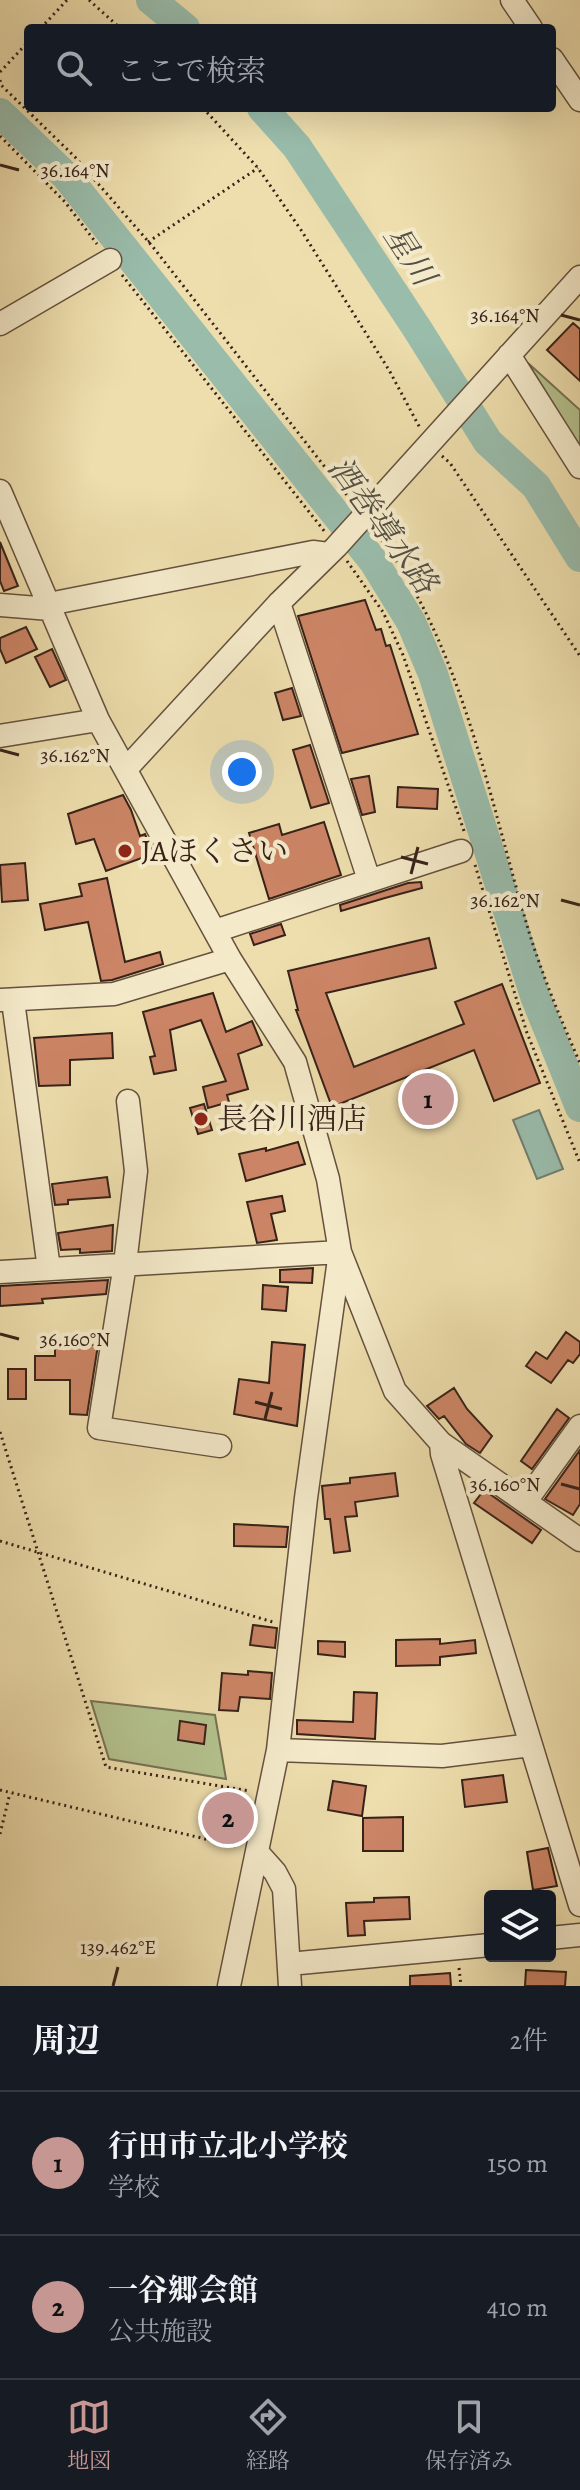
<!DOCTYPE html>
<html lang="ja">
<meta charset="utf-8">
<style>
:root{--surface:#171b24;--page:#20242c;--text:#f1f3f6;--muted:#9ea1a6;--line:#363941;--accent:#c59692}
body{margin:0;font-family:Alegreya,"Noto Serif JP",serif;background:var(--page);color:var(--text)}
.controls{position:absolute;right:24px;bottom:24px;display:grid;overflow:hidden;border-radius:8px;box-shadow:0 8px 32px #0002}
.controls button{width:72px;height:72px;display:grid;place-items:center;padding:0;border:0;border-bottom:2px solid var(--line);background:var(--surface);color:var(--text);font:40px sans-serif}
.you{position:absolute;left:242px;top:772px;width:28px;height:28px;margin:-20px;border:6px solid #fff;border-radius:50%;background:#1a73e8;box-shadow:0 0 0 12px #1a73e833}
.badge{display:grid;place-items:center;width:52px;height:52px;border-radius:50%;background:var(--accent);color:#111;font-size:26px;font-weight:700}
.pin{position:absolute;translate:-50% -50%;border:4px solid #fff;box-shadow:0 2px 8px #0006}
.list{margin:0;padding:0;list-style:none}
h2{display:flex;justify-content:space-between;align-items:center;height:104px;margin:0;padding:0 32px;font-size:34px}
h2 small{font-size:26px;font-weight:400;color:var(--muted)}
.list li{display:grid;grid-template-columns:52px 1fr auto;gap:24px;align-items:center;box-sizing:border-box;height:144px;padding:0 32px;border-top:2px solid var(--line)}
.list b{display:block;font-size:30px;white-space:nowrap}
.list p{margin:0;font-size:26px;white-space:nowrap;color:var(--muted)}
.list em{font-size:26px;font-style:normal;color:var(--muted)}
.icon{flex:none;width:44px;height:44px;fill:none;stroke:currentColor;stroke-width:2;stroke-linecap:round;stroke-linejoin:round}
.map{position:relative;flex:none;width:580px;height:1986px;overflow:hidden}
.search{position:absolute;background:var(--surface);box-shadow:0 8px 32px #0002;left:24px;right:24px;top:24px;height:88px;display:flex;align-items:center;gap:20px;box-sizing:border-box;padding:0 28px;border-radius:8px;color:var(--muted);font-size:30px}
.sheet{height:392px;background:var(--surface)}
nav{display:flex;justify-content:space-around;align-items:center;box-sizing:border-box;height:112px;border-top:2px solid var(--line);background:var(--surface);font-size:22px;color:var(--muted)}
nav a{display:grid;justify-items:center;gap:4px}
nav .on{color:var(--accent)}
.map>svg:first-child{display:block}
.green{fill:#b4c28e;stroke:#767254;stroke-width:2}
.water{fill:#99bcab;stroke:#727e71;stroke-width:2}
.lines{fill:none;stroke-linecap:round;stroke-linejoin:round}
.river{stroke:#99bcab;stroke-width:30}
.building{fill:#cc8566;stroke:#372219;stroke-width:2}
.minor-casing{stroke:#65513e;stroke-width:25}
.path{stroke:#372219;stroke-width:3;stroke-dasharray:2 4;stroke-linecap:butt}
.minor{stroke:#f4eaca;stroke-width:22}
.ticks{fill:none;stroke:#372219;stroke-width:3}
.poi-dot{fill:#8f2418;stroke:#f4eaca;stroke-width:3}
.labels{text-anchor:middle;stroke-width:8;stroke-linejoin:round;paint-order:stroke}
.poi-label{font-size:30px;fill:#372219;stroke:#f4eaca;text-anchor:start}
.water-label{font-size:32px;font-style:italic;fill:#545045;stroke:#f4eaca}
.ticks-label{font-size:20px;text-anchor:middle;fill:#372219;stroke:#f4eaca;stroke-width:8;stroke-linejoin:round;paint-order:stroke}
</style>
<div class="map">
<svg width="580" height="1986" viewBox="0 0 580 1986">
<rect width="100%" height="100%" fill="#eedead"/>
<filter id="stains"><feTurbulence type="fractalNoise" baseFrequency=".0025" numOctaves="4"/><feColorMatrix values="0 0 0 0 .2 0 0 0 0 .09 0 0 0 0 .02 0 0 0 .5 -.17"/></filter>
<radialGradient id="worn" r=".72"><stop offset=".6" stop-color="#630" stop-opacity="0"/><stop offset="1" stop-color="#630" stop-opacity=".3"/></radialGradient>
<path class="green" d="M528 363 580 410V447Z
M91 1701 215 1715 226 1779 109 1759Z"/>
<path class="water" d="M539 1110 563 1169 537 1179 513 1120Z"/>
<g class="lines">
<path class="river" d="M151 0 185 28
M262 108 297 147 418 330 488 442 536 486 580 557
M0 113 66 176 374 562 411 622 433 674 535 996 580 1107"/>
</g>
<path class="building" d="M573 323 580 329V381L547 350Z
M0 542 18 586 4 591 0 581Z
M365 600 376 630 381 629 386 646 390 645 418 734 342 753 298 616Z
M26 627 37 649 6 663 0 649V638Z
M52 649 66 680 50 687 35 657Z
M292 688 301 716 283 720 275 693Z
M310 745 329 803 311 808 293 750Z
M369 776 375 812 362 815 351 779Z
M398 787 438 789 437 809 397 807Z
M123 795 131 810 140 836 145 834 153 854 106 871 94 839 76 844 68 814Z
M324 822 341 875 269 899 249 833 279 824 282 835Z
M25 863 28 900 2 902 0 865Z
M107 878 125 962 160 952 163 964 112 980 101 981 88 922 45 930 40 904 82 896 79 884Z
M421 882 422 888 385 898 341 911 340 905 408 883Z
M281 924 285 935 254 945 250 934Z
M429 938 436 968 326 993 354 1067 464 1024 455 1002 502 984 540 1083 494 1101 474 1050 332 1107 296 1010H298L288 971Z
M213 993 226 1032 252 1021 262 1045 238 1054 248 1089 227 1095 229 1102 208 1108 203 1087 226 1081 201 1020 170 1030 176 1070 154 1074 150 1057 155 1056 143 1012Z
M112 1033 113 1058 70 1060V1085L39 1086 34 1038Z
M204 1104 212 1130 198 1134 190 1108Z
M298 1142 305 1164 246 1181 239 1154 266 1148V1151Z
M107 1177 110 1197 68 1200V1204L55 1205 52 1184Z
M282 1196 285 1211 271 1214 277 1240 257 1243 247 1202Z
M113 1225 112 1251 80 1253V1249L61 1250 58 1233Z
M313 1268 312 1283 280 1282V1270Z
M108 1280 106 1294 42 1299 43 1303 0 1306V1286Z
M263 1285 288 1287 286 1311 262 1309Z
M566 1332 580 1342V1354L573 1363 568 1360 551 1383 526 1366 536 1352 547 1359Z
M272 1342 305 1345 297 1426 234 1414 239 1379 269 1383Z
M55 1344 98 1345 87 1415 70 1414V1380H35V1356H55Z
M8 1369H26V1399H8Z
M454 1388 467 1409 492 1436 480 1453 466 1444 444 1416 439 1419 427 1406Z
M557 1409 569 1418 532 1469 521 1461Z
M580 1450V1504L573 1515 545 1499Z
M395 1473 398 1496 355 1502 357 1516 345 1517 350 1551 334 1553 330 1519H325L322 1486 350 1483V1478Z
M484 1490 541 1530 532 1543 474 1503Z
M234 1524 288 1527 286 1547 234 1546Z
M253 1625 277 1628 275 1648 250 1645Z
M440 1639V1644L475 1640 476 1653 440 1657V1665L396 1666V1640Z
M318 1641 345 1642V1657L318 1654Z
M248 1671 272 1673 270 1699 240 1697 238 1711 219 1710 222 1673 248 1675Z
M354 1692 377 1693 375 1739 297 1734V1720L353 1722Z
M180 1721 206 1725 204 1744 178 1740Z
M503 1775 507 1802 465 1807 462 1780Z
M333 1781 366 1786 362 1816 328 1810Z
M221 1798 242 1803 234 1837 213 1832Z
M403 1817V1851H363V1818Z
M548 1848 557 1886 533 1890 527 1852Z
M409 1897 410 1919 364 1921 365 1935 348 1936 346 1903 374 1902V1898Z
M526 1970 566 1972 565 1986H525Z
M450 1973 451 1986H410V1976Z"/>
<g class="lines">
<g class="minor-casing">
<path id="minor" d="M512 0 531 28
M552 59 580 100
M0 324 110 260
M509 355 580 467
M0 491 98 720 230 959 295 1062 328 1179 340 1252 306 1498 278 1750 229 1986
M279 603 369 880
M0 605 50 609 59 602 313 552 328 554
M0 736 98 720
M126 769 279 603 336 547 580 277
M215 931 461 851
M1 1000 114 994 230 959
M13 1001 49 1269
M128 1101 136 1171 125 1264 99 1428 220 1446
M0 1272 340 1252 395 1391 441 1443 580 1540
M441 1443 442 1454 580 1905
M526 1501 580 1426
M278 1750 442 1756 531 1745
M258 1853 275 1872 284 1889 290 1986
M550 1938 580 1935
M289 1964 490 1945"/>
</g>
<path class="path" d="M89 0 120 28
M41 28 67 0
M0 72 28 42
M0 80 1 85 75 157 153 247 353 503
M203 108 258 168 301 230 389 370 420 428
M0 136 65 202 97 244
M148 242 258 168
M122 275 325 532
M442 456 450 463 580 656
M375 531C462 642 489 799 529 932 543 977 561 1020 580 1063
M347 561 383 612 403 655 464 831
M475 865 527 1033 580 1163
M0 1432 106 1767 250 1791
M0 1541 273 1622
M0 1790 239 1847
M0 1834 10 1793
M459 1968 461 1986"/>
<use href="#minor" class="minor"/>
</g>
<path class="ticks" d="M0 165 19 170M561 315 580 320M0 750 19 755M401 857 428 864M411 874 418 847M561 900 580 905M0 1334 19 1339M255 1402 282 1409M265 1419 272 1392M561 1484 580 1489M113 1986 118 1967"/>
<g class="poi-dot">
<circle cx="125" cy="851" r="8"/>
<circle cx="201" cy="1119" r="8"/>
</g>
<g class="labels">
<g class="poi-label">
<text x="141" y="861">JAほくさい</text>
<text x="217" y="1129">長谷川酒店</text>
</g>
<g class="water-label">
<text transform="translate(410 255) rotate(57)" y="11">星川</text>
<text transform="translate(383 525) rotate(54)" y="11">酒巻導水路</text>
</g>
</g>
<g class="ticks-label">
<text x="75" y="177">36.164°N</text>
<text x="505" y="322">36.164°N</text>
<text x="75" y="762">36.162°N</text>
<text x="505" y="907">36.162°N</text>
<text x="75" y="1346">36.160°N</text>
<text x="505" y="1491">36.160°N</text>
<text x="118" y="1954">139.462°E</text>
</g>
<rect width="100%" height="100%" filter="url(#stains)"/>
<rect width="100%" height="100%" fill="url(#worn)"/>
</svg>
<div class="controls">
<button><svg class="icon" aria-label="layers" viewBox="0 0 24 24"><path d="M12 4l9 5-9 5-9-5zM3 14l9 5 9-5"/></svg></button>
</div>
<div class="you"></div>
<div class="pin badge" style="left:428px;top:1099px">1</div>
<div class="pin badge" style="left:228px;top:1818px">2</div>
<div class="search"><svg class="icon" aria-label="search" viewBox="0 0 24 24"><circle cx="10" cy="10" r="6"/><path d="M15 15l6 6"/></svg>ここで検索</div>
</div>
<section class="sheet">
<h2>周辺<small>2件</small></h2>
<ul class="list">
<li><span class="badge">1</span><div><b>行田市立北小学校</b><p>学校</p></div><em>150 m</em></li>
<li><span class="badge">2</span><div><b>一谷郷会館</b><p>公共施設</p></div><em>410 m</em></li>
</ul>
</section>
<nav>
<a class="on"><svg class="icon" aria-label="map" viewBox="0 0 24 24"><path d="M3 6l6-2 6 2 6-2v14l-6 2-6-2-6 2zM9 4v14M15 6v14"/></svg>地図</a>
<a><svg class="icon" aria-label="directions" viewBox="0 0 24 24"><path d="M12 3l9 9-9 9-9-9zM9 14v-3h6M13 9l2 2-2 2"/></svg>経路</a>
<a><svg class="icon" aria-label="saved" viewBox="0 0 24 24"><path d="M7 4h10v16l-5-4-5 4z"/></svg>保存済み</a>
</nav>
